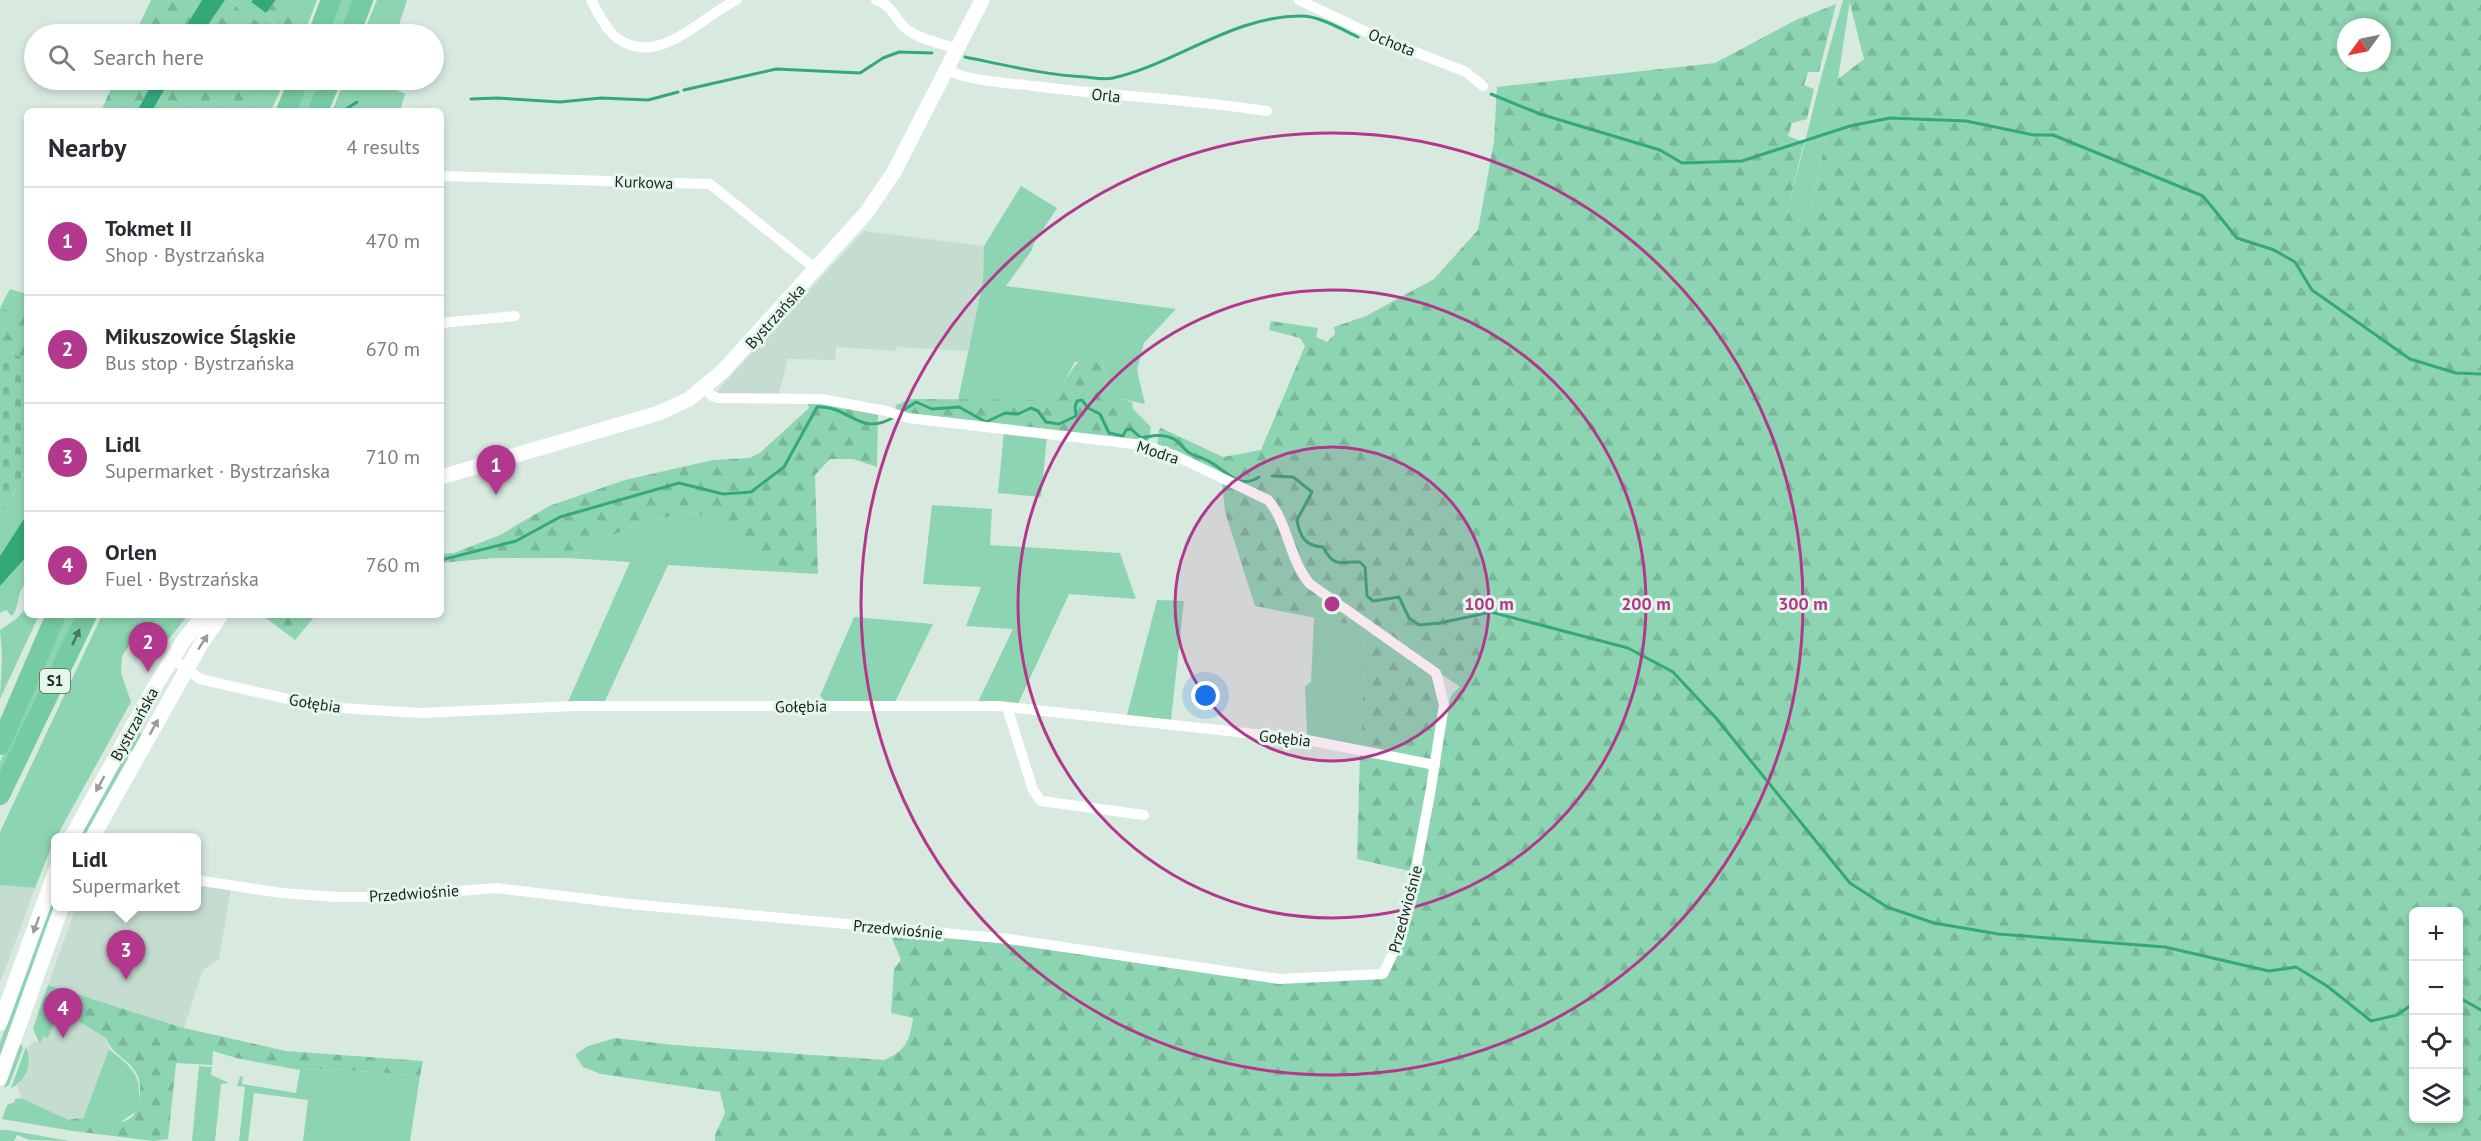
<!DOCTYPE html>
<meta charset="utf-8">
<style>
:root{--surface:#fff;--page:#f7f7f7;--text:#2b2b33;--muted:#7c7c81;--line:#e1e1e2;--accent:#b1388c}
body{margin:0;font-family:"PT Sans",sans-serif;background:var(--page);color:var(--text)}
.controls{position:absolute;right:18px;bottom:18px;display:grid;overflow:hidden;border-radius:9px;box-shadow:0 3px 9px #0003}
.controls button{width:54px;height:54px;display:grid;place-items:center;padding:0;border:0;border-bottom:2px solid var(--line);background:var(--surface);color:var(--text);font:30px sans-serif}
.compass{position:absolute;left:2337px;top:18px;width:54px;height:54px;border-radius:50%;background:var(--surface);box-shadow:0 3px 9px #0003;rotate:237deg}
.you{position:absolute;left:1206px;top:696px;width:21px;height:21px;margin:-15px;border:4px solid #fff;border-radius:50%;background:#1a73e8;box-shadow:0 0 0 9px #1a73e833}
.badge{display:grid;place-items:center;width:39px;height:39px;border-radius:50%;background:var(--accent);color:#fff;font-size:20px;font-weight:700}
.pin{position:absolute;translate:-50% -50px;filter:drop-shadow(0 2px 3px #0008)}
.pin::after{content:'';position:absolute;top:32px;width:21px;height:18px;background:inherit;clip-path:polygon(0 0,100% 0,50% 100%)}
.popup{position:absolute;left:51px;top:833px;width:150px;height:78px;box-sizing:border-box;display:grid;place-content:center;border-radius:9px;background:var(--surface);filter:drop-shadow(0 2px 4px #0005);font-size:20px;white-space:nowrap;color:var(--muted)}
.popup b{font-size:22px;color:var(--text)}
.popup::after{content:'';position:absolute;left:50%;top:100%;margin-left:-12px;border:12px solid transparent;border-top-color:var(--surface)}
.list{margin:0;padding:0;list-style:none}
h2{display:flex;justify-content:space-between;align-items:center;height:78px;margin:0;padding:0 24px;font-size:26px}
h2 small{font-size:20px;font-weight:400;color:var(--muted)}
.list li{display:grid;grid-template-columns:39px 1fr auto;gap:18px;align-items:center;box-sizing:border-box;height:108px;padding:0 24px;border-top:2px solid var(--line)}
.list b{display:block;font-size:22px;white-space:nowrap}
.list p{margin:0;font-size:20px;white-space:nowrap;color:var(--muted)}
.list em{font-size:20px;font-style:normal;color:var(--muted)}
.icon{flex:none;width:33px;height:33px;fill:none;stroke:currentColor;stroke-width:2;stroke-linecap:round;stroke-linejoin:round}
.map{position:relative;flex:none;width:2481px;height:1141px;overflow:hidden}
.search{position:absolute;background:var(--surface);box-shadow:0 3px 9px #0003;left:24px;top:24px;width:420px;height:66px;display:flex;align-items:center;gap:15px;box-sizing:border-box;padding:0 21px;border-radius:33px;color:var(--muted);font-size:22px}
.panel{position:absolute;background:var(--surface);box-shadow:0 3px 9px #0003;left:24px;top:108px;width:420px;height:510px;border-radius:9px}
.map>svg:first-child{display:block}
.built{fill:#c5ddd0}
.grass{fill:#8dd5b2}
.forest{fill:url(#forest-firs);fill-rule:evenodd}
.cemetery{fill:url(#cemetery-stones)}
.water{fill:#35a87a}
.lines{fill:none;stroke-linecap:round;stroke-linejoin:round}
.stream{stroke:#35a87a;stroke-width:3}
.minor{stroke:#fff;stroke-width:10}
.secondary{stroke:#fff;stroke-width:15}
.motorway{stroke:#75cba2;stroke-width:20}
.oneway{fill:#487660}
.oneway2{fill:#999c9a}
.ring{fill:none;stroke:#b1388c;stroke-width:3}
.labels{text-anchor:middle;stroke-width:6;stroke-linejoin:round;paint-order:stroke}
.shield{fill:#e5f7ed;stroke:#58625d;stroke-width:1.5}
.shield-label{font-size:15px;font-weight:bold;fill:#1c221f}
.street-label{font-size:16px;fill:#1c221f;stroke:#e5f7ed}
.centre{fill:#b1388c;stroke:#e5f7ed;stroke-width:3}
.ring-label{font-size:18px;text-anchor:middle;font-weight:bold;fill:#b1388c;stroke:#e5f7ed;stroke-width:6;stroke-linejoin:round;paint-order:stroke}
</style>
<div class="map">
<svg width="2481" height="1141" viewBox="0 0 2481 1141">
<defs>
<pattern id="forest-firs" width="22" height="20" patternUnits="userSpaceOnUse" patternTransform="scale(1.5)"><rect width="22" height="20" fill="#8dd5b2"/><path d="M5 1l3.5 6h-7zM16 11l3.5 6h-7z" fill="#79b799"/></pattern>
<pattern id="cemetery-stones" width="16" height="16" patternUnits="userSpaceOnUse" patternTransform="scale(1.5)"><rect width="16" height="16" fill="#8dd5b2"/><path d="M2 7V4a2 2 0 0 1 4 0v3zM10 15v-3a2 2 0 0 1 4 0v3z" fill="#79b799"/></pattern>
</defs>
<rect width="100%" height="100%" fill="#d8eae0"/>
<path class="built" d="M864 231 984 246 983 281 968 351 897 347 896 351 836 347 835 360 788 359 778 396H720L717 391Z
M197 883 231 888 219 959 203 970 184 1028 48 985 76 907 196 906Z
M0 885 35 888 1 981 0 980Z
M60 1010 106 1038 109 1049 83 1119 76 1117 69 1120 21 1098 17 1086 25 1077 30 1063 27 1049 34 1041 40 1043 43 1036 48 1037Z"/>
<path class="grass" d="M230 0H253L252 3 266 13 276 27 272 31 242 12Z
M303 0H317L304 34H289Z
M338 0H356L343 34H324Z
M377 0H407L396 34H363Z
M1843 0H1850L1838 79 1810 214 1802 221 1792 219 1788 209 1822 74Z
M269 80H285L271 111H256Z
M306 80H324L311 111H293Z
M345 80H381L380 82 405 94 400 111H332Z
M1021 186 1057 208 1033 245 1032 250 1006 286 1176 309 1144 343 1137 370 1145 404 1117 398 1108 391 1102 357 1075 362 1058 393 1048 400H958L983 281 984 246Z
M10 289 27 294V316L0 308Z
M1004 431 1047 436 1041 497 998 493Z
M27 468V514L0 556V517Z
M932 505 992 509 990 545 1120 553 1136 599 1069 594 1018 704 978 702 1013 629 966 626 981 587 923 584Z
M691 512 725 523 766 571 668 565 604 703 567 704 630 562 568 558 636 524Z
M27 556V583C16 590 21 605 12 616L6 610 0 613V586Z
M1157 600 1184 601 1171 720 1127 715Z
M27 607V615H39L0 699 2 655 0 630 16 619Z
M63 615H79L0 776V762Z
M102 615H188L168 640 150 636 138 638 132 641 122 656 121 673 131 702 53 843 35 888 0 885V832Z
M854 617 933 624 895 702H826L820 696Z
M1314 617 1346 624 1351 617 1365 626 1361 747 1309 736 1307 733 1305 687 1311 682Z
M138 731 142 734 84 837 78 838Z
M55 889V905L0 1059V1043Z
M45 993 60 1010 48 1038 43 1036 40 1044 33 1029Z
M20 1043 23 1048 9 1085 4 1088Z
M26 1047C33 1063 27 1081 11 1088Z
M109 1049C136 1071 142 1075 138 1110L118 1124 83 1119Z
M187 1051H213L212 1065 176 1063 180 1056Z
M199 1066 212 1067 211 1075 229 1083 221 1084 215 1141H185H192Z
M332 1069 420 1076 410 1141H303L308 1100 254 1093 248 1141H239L245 1087 237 1086 240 1077 243 1076 242 1084 296 1093 300 1070Z
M21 1098 69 1120 73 1131 2 1119 7 1105 15 1102V1099Z
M0 1130H8L70 1141 29 1140 17 1135 14 1141H0Z"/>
<path class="forest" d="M151 0H202L181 34H135Z
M225 0H230L242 12 272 30 276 26 266 13 276 0H303L289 34H202Z
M1849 0H2481V1141H715V1135L725 1113 720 1092 601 1074 583 1067 575 1055 588 1046 615 1038 674 1045 884 1060C906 1051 910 1040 913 1018L891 1013 894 969 901 960 888 929 968 936 1235 976 1390 972 1448 704 1452 694 1460 687 1311 583 1275 504 1157 446 1159 430 1161 428 1223 457 1261 450 1305 346 1300 338 1269 330 1271 321 1318 328 1316 337 1327 342 1335 334 1334 327 1366 316 1434 279 1478 230 1494 141 1497 87 1715 63 1796 20 1836 4 1819 72H1808L1804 85 1814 89 1807 119 1792 123 1788 136 1804 142 1788 209 1792 219 1802 221 1810 214 1838 79 1864 59ZM2346 27H2382V63H2346ZM2414 912H2458V1118H2414Z
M115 80H154L137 111H101Z
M170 80H269L256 111H152Z
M0 308 27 316V359L0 348Z
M1087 353 1102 357 1108 391 1117 398 1132 402 1133 409 1151 427 1149 441 895 412 896 405 911 399 1048 400C1064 389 1069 368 1087 353Z
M807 401 878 411 877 467 853 459H830L815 475 818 574 766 571 725 523 691 512 636 524 568 558H494L441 563V554L454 553 500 535 549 506 625 480 713 460 750 458 761 452 809 408Z
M1222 482 1270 507 1294 566 1351 617 1346 624 1255 606 1225 512Z
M262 615H316L295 640Z
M1365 626 1432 674 1440 704 1433 760 1361 747Z
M1360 752 1430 766 1414 872 1357 859Z
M48 985 184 1028 286 1051 423 1061 420 1076 332 1069 300 1070 236 1058 213 1051 187 1052 180 1056 176 1064 168 1139 153 1141 73 1131 69 1120C90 1111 134 1141 139 1100 140 1093 141 1084 138 1077 132 1060 112 1056 106 1038L60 1010 45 993Z"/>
<path class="cemetery" d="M0 348 27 359V468L0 517Z"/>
<path class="water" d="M202 0H225L202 34H181Z
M253 0H276L266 13 251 2Z
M154 80H170L152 111H137Z
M27 514V556L0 586V556Z"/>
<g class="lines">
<path class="stream" d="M965 57C1005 65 1045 75 1086 77 1095 78 1105 80 1113 78 1178 63 1234 15 1303 16 1321 17 1341 29 1358 37
M265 80 273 85
M684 90 776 69 860 73 883 58 899 52 932 53
M1491 94 1540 114 1660 150 1682 163 1742 161 1850 126 1890 118 1966 121 2034 135H2053L2203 196 2237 238 2274 250 2295 262 2312 290 2410 359 2456 373 2481 374
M471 99 497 98 560 102 601 98 648 100 678 92
M335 109 338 111
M343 111 357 102
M899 413 916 402 932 409 959 407 986 422 1005 413 1018 414 1031 408 1038 411 1046 422 1059 424 1076 416 1075 407 1077 401 1082 400 1088 408 1100 414 1109 433 1123 436 1126 430 1131 429 1141 438C1151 436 1159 434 1169 437 1178 439 1181 446 1187 451 1192 456 1198 456 1204 459 1222 465 1237 492 1259 477
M1272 476 1293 477 1312 492 1297 520C1300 537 1305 546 1323 547 1335 569 1340 561 1360 562L1365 567 1367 596 1373 601 1399 597 1409 618 1419 625 1440 623 1491 612 1628 648 1673 672 1716 718 1850 883 1887 907 1934 923 1998 934 2165 947 2269 971 2296 967 2327 986 2371 1021 2397 1015 2414 1003
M441 560 516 541 560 517 679 483 723 494 751 492 784 467 817 407C850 405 859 438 894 417
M2458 997 2481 1010"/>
<path class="minor" d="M591 0C598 12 606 30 617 38 659 69 701 16 737 0
M876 0C896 7 894 21 909 31 922 40 943 44 958 49
M1299 0 1377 37 1466 72 1483 86
M947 70C972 82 1005 82 1033 86 1111 96 1190 99 1267 111
M441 176 710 184 817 270
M441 323 515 316
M172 658 200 679 301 702 341 708 420 713 576 706H999L1302 739 1435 765
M1007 707 1033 790 1041 801 1144 815
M196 880 281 893 338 897H384L496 888 630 904 1009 939 1279 979 1383 974 1396 947 1409 905 1430 794 1444 705 1436 673 1310 584C1289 560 1288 522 1268 500L1174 455 1143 445 908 418 886 411 821 399 718 398 712 396 704 388"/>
<path class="secondary" d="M441 477 659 413 689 399 722 372 866 213 894 172 982 0
M71 838 154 688 184 640 204 615
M92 838 201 644 221 615
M0 1023 56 870
M0 1078 62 906"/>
<path class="motorway" d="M318 34 331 0
M350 34 363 0
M286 111 299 80
M318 111 331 80
M0 745 56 615
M0 795 87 615"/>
</g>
<defs><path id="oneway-solid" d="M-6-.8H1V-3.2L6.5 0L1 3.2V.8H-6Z" transform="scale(1.5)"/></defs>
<use class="oneway" href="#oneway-solid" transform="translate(76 637) rotate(-65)"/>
<g class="oneway2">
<use href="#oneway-solid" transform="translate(203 642) rotate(-57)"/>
<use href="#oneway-solid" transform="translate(154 727) rotate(-61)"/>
<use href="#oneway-solid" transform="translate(100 784) rotate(119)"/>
<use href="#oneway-solid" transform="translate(36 925) rotate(110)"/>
</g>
<circle cx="1332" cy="604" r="157" fill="#b1388c" fill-opacity=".12"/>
<g class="ring">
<circle cx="1332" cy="604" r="157"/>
<circle cx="1332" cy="604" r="314"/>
<circle cx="1332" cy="604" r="471"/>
</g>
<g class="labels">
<rect class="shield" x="40" y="669" width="30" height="24" rx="4.5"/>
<g class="shield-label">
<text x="55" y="686">S1</text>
</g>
<g class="street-label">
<text transform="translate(1392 42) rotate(22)" y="6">Ochota</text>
<text transform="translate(1106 95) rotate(6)" y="6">Orla</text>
<text transform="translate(644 182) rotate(2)" y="6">Kurkowa</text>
<text transform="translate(775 316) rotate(-48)" y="6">Bystrzańska</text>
<text transform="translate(1158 452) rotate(18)" y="6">Modra</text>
<text transform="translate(315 703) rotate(9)" y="6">Gołębia</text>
<text transform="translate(801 706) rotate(-1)" y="6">Gołębia</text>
<text transform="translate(134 724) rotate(-61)" y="6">Bystrzańska</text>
<text transform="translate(1285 738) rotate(6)" y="6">Gołębia</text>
<text transform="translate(414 893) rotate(-4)" y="6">Przedwiośnie</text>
<text transform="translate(1405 909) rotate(-75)" y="6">Przedwiośnie</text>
<text transform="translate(898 929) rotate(5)" y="6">Przedwiośnie</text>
</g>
</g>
<circle cx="1332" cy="604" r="9" class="centre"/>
<g class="ring-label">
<text x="1489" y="610">100 m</text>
<text x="1646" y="610">200 m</text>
<text x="1803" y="610">300 m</text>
</g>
</svg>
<div class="controls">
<button>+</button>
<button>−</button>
<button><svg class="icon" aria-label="locate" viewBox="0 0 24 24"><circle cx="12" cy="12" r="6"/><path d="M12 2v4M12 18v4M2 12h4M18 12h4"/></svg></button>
<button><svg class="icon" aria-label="layers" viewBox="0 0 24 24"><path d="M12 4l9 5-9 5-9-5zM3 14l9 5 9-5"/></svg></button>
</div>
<svg class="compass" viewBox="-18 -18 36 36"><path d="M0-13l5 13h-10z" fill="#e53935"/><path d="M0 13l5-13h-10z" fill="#7c7c81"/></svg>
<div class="you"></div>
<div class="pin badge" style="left:496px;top:495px">1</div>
<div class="pin badge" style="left:148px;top:672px">2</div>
<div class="pin badge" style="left:126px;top:980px">3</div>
<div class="popup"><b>Lidl</b>Supermarket</div>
<div class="pin badge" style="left:63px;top:1038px">4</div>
<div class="search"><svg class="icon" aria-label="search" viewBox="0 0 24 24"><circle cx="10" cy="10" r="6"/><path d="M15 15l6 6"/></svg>Search here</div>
<section class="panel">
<h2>Nearby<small>4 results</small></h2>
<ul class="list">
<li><span class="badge">1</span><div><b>Tokmet II</b><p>Shop · Bystrzańska</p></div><em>470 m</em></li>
<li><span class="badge">2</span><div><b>Mikuszowice Śląskie</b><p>Bus stop · Bystrzańska</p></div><em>670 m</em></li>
<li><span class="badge">3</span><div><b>Lidl</b><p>Supermarket · Bystrzańska</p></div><em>710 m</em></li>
<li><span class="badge">4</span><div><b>Orlen</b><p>Fuel · Bystrzańska</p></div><em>760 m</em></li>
</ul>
</section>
</div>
